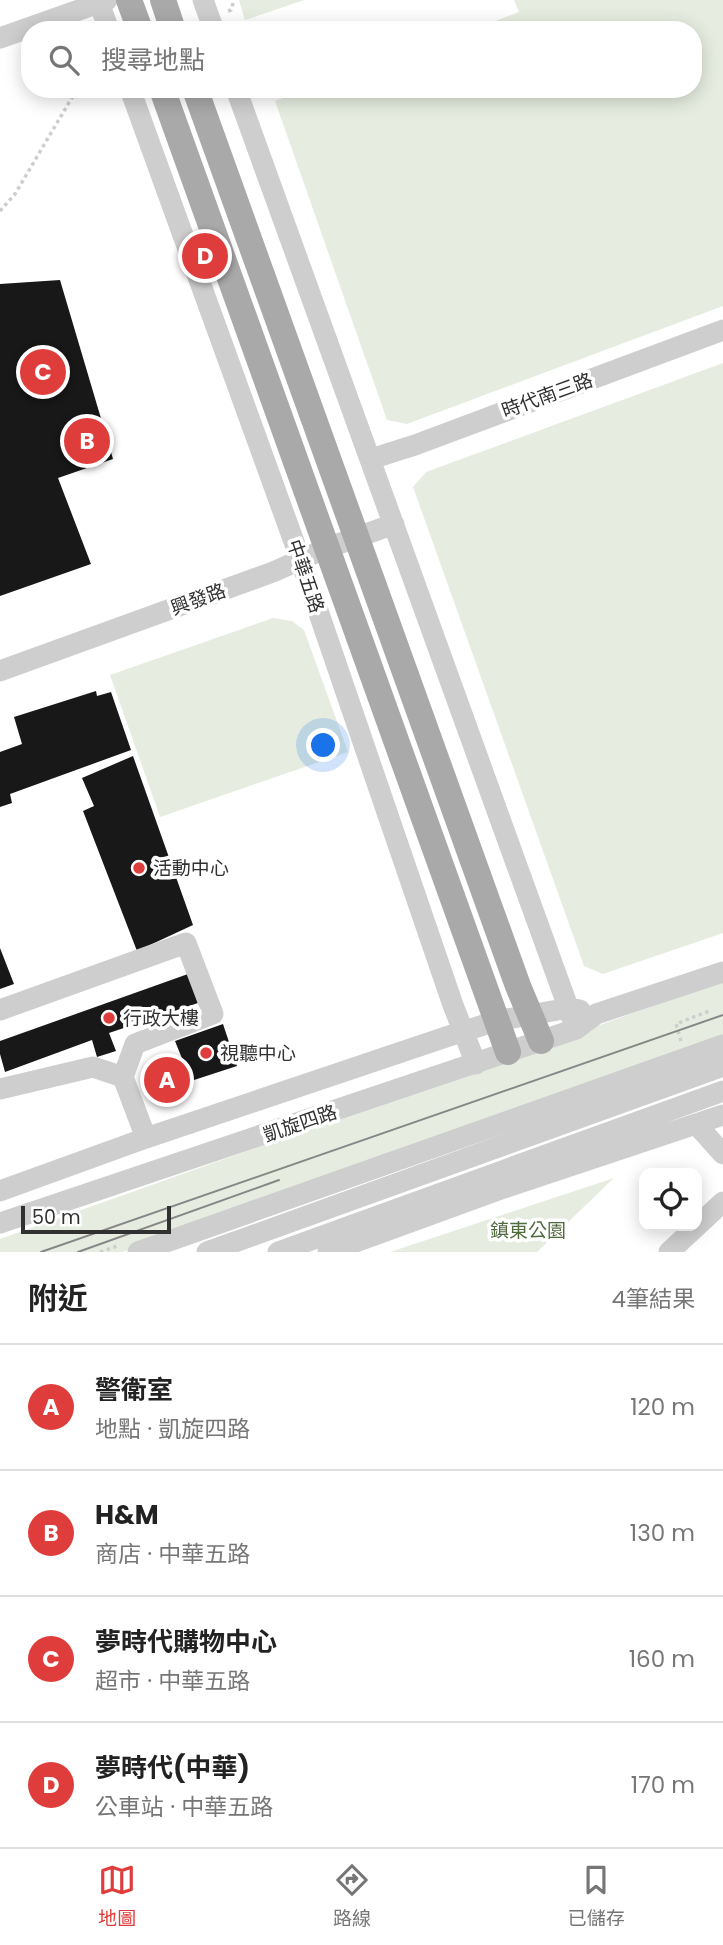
<!DOCTYPE html>
<html lang="zh-TW">
<meta charset="utf-8">
<style>
:root{--surface:#fff;--page:#f2f2f2;--text:#222;--muted:#767676;--line:#e0e0e0;--accent:#df3d3b}
body{margin:0;font-family:Poppins,"Noto Sans TC",sans-serif;background:var(--page);color:var(--text)}
.controls{position:absolute;right:21px;bottom:21px;display:grid;overflow:hidden;border-radius:14px;box-shadow:0 4px 18px #0003}
.controls button{width:63px;height:63px;display:grid;place-items:center;padding:0;border:0;border-bottom:2px solid var(--line);background:var(--surface);color:var(--text);font:35px sans-serif}
.scale{position:absolute;left:21px;bottom:18px;width:150px;box-sizing:border-box;padding-left:7px;border:4px solid #313131;border-top:0;font-size:19px;line-height:24px;white-space:nowrap;color:#313131;-webkit-text-stroke:5px #fff;paint-order:stroke}
.you{position:absolute;left:324px;top:746px;width:24px;height:24px;margin:-18px;border:5px solid #fff;border-radius:50%;background:#1a73e8;box-shadow:0 0 0 10px #1a73e833}
.badge{display:grid;place-items:center;width:46px;height:46px;border-radius:50%;background:var(--accent);color:#fff;font-size:23px;font-weight:700}
.pin{position:absolute;translate:-50% -50%;border:4px solid #fff;box-shadow:0 2px 7px #0006}
.list{margin:0;padding:0;list-style:none}
h2{display:flex;justify-content:space-between;align-items:center;height:91px;margin:0;padding:0 28px;font-size:30px}
h2 small{font-size:23px;font-weight:400;color:var(--muted)}
.list li{display:grid;grid-template-columns:46px 1fr auto;gap:21px;align-items:center;box-sizing:border-box;height:126px;padding:0 28px;border-top:2px solid var(--line)}
.list b{display:block;font-size:26px;white-space:nowrap}
.list p{margin:0;font-size:23px;white-space:nowrap;color:var(--muted)}
.list em{font-size:23px;font-style:normal;color:var(--muted)}
.icon{flex:none;width:38px;height:38px;fill:none;stroke:currentColor;stroke-width:2;stroke-linecap:round;stroke-linejoin:round}
.map{position:relative;flex:none;width:723px;height:1252px;overflow:hidden}
.search{position:absolute;background:var(--surface);box-shadow:0 4px 18px #0003;left:21px;right:21px;top:21px;height:77px;display:flex;align-items:center;gap:18px;box-sizing:border-box;padding:0 24px;border-radius:28px;color:var(--muted);font-size:26px}
.sheet{height:595px;background:var(--surface)}
nav{display:flex;justify-content:space-around;align-items:center;box-sizing:border-box;height:98px;border-top:2px solid var(--line);background:var(--surface);font-size:19px;color:var(--muted)}
nav a{display:grid;justify-items:center;gap:4px}
nav .on{color:var(--accent)}
.map>svg:first-child{display:block}
.green{fill:#e6ede0}
.building{fill:#181818}
.lines{fill:none;stroke-linecap:round;stroke-linejoin:round}
.path{stroke:#cecece;stroke-width:3.5;stroke-dasharray:3.5 3.5;stroke-linecap:butt}
.minor{stroke:#cecece;stroke-width:21}
.major{stroke:#a9a9a9;stroke-width:26}
.tram{stroke:#868686;stroke-width:2}
.poi-dot{fill:#df3d3b;stroke:#fff;stroke-width:2.5}
.labels{text-anchor:middle;stroke-width:7;stroke-linejoin:round;paint-order:stroke}
.street-label{font-size:19px;fill:#313131;stroke:#fff}
.poi-label{font-size:19px;fill:#313131;stroke:#fff;text-anchor:start}
.park-label{font-size:19px;fill:#506b3f;stroke:#fff}
</style>
<div class="map">
<svg width="723" height="1252" viewBox="0 0 723 1252">
<rect width="100%" height="100%" fill="#fff"/>
<path class="green" d="M239 0H304L245 20Z
M514 0H723V306L407 424 387 420 275 101 308 89H693V30H472L519 12Z
M723 363V933L603 974 584 966 413 487 426 472Z
M273 618 292 621 304 630 348 752 160 817 110 675Z
M723 981V1038L122 1252H0V1239Z
M614 1178 537 1252H390Z"/>
<path class="building" d="M60 280 113 459 58 478 91 564 0 596V284Z
M96 691 97 696 111 692 131 750 10 794 12 803 0 807V752L22 744 14 717Z
M133 756 193 925 137 951 83 811 94 806 82 778Z
M0 948 14 984 0 989Z
M188 974 198 1003 109 1033 116 1051 97 1057 92 1040 5 1072 0 1054V1041Z
M223 1024 237 1066 191 1081 175 1041Z
M180 1068 185 1080 155 1092 149 1080Z"/>
<g class="lines">
<path class="path" d="M228 11 231 10 234 0
M0 211 15 194 77 89
M681 1041 676 1024 709 1011
M100 1252 120 1245"/>
<path class="minor" d="M98 0 109 30
M203 0 214 30
M0 38 107 0
M130 89 301 561 453 1005 476 1064
M236 89 576 1029
M371 459 415 445 723 330
M0 671 273 572 327 548 394 524
M0 1010 186 943 213 1014 135 1044 123 1077 93 1067 0 1089
M123 1077 146 1138
M697 1125 723 1154
M0 1191 146 1138 449 1036 496 1021 569 1008 580 1010
M0 1223 576 1029 596 1014 723 972
M138 1252 723 1045
M207 1252 723 1066
M278 1252 723 1091
M328 1252 504 1188 723 1115
M669 1252 723 1202"/>
<path class="major" d="M129 0 140 30
M163 0 173 30
M162 89 508 1052
M195 89 518 986 541 1041"/>
<path class="tram" d="M41 1252 723 1015
M78 1252 279 1180"/>
</g>
<g class="poi-dot">
<circle cx="139" cy="868" r="7"/>
<circle cx="109" cy="1018" r="7"/>
<circle cx="206" cy="1053" r="7"/>
</g>
<g class="labels">
<g class="street-label">
<text transform="translate(547 395) rotate(-20)" y="7">時代南三路</text>
<text transform="translate(306 576) rotate(71)" y="7">中華五路</text>
<text transform="translate(198 599) rotate(-20)" y="7">興發路</text>
<text transform="translate(300 1123) rotate(-19)" y="7">凱旋四路</text>
</g>
<g class="poi-label">
<text x="153" y="875">活動中心</text>
<text x="123" y="1025">行政大樓</text>
<text x="220" y="1060">視聽中心</text>
</g>
<g class="park-label">
<text x="528" y="1237">鎮東公園</text>
</g>
</g>
</svg>
<div class="controls">
<button><svg class="icon" aria-label="locate" viewBox="0 0 24 24"><circle cx="12" cy="12" r="6"/><path d="M12 2v4M12 18v4M2 12h4M18 12h4"/></svg></button>
</div>
<div class="scale">50 m</div>
<div class="you"></div>
<div class="pin badge" style="left:167px;top:1080px">A</div>
<div class="pin badge" style="left:87px;top:441px">B</div>
<div class="pin badge" style="left:43px;top:372px">C</div>
<div class="pin badge" style="left:205px;top:256px">D</div>
<div class="search"><svg class="icon" aria-label="search" viewBox="0 0 24 24"><circle cx="10" cy="10" r="6"/><path d="M15 15l6 6"/></svg>搜尋地點</div>
</div>
<section class="sheet">
<h2>附近<small>4筆結果</small></h2>
<ul class="list">
<li><span class="badge">A</span><div><b>警衛室</b><p>地點 · 凱旋四路</p></div><em>120 m</em></li>
<li><span class="badge">B</span><div><b>H&amp;M</b><p>商店 · 中華五路</p></div><em>130 m</em></li>
<li><span class="badge">C</span><div><b>夢時代購物中心</b><p>超市 · 中華五路</p></div><em>160 m</em></li>
<li><span class="badge">D</span><div><b>夢時代(中華)</b><p>公車站 · 中華五路</p></div><em>170 m</em></li>
</ul>
</section>
<nav>
<a class="on"><svg class="icon" aria-label="map" viewBox="0 0 24 24"><path d="M3 6l6-2 6 2 6-2v14l-6 2-6-2-6 2zM9 4v14M15 6v14"/></svg>地圖</a>
<a><svg class="icon" aria-label="directions" viewBox="0 0 24 24"><path d="M12 3l9 9-9 9-9-9zM9 14v-3h6M13 9l2 2-2 2"/></svg>路線</a>
<a><svg class="icon" aria-label="saved" viewBox="0 0 24 24"><path d="M7 4h10v16l-5-4-5 4z"/></svg>已儲存</a>
</nav>
